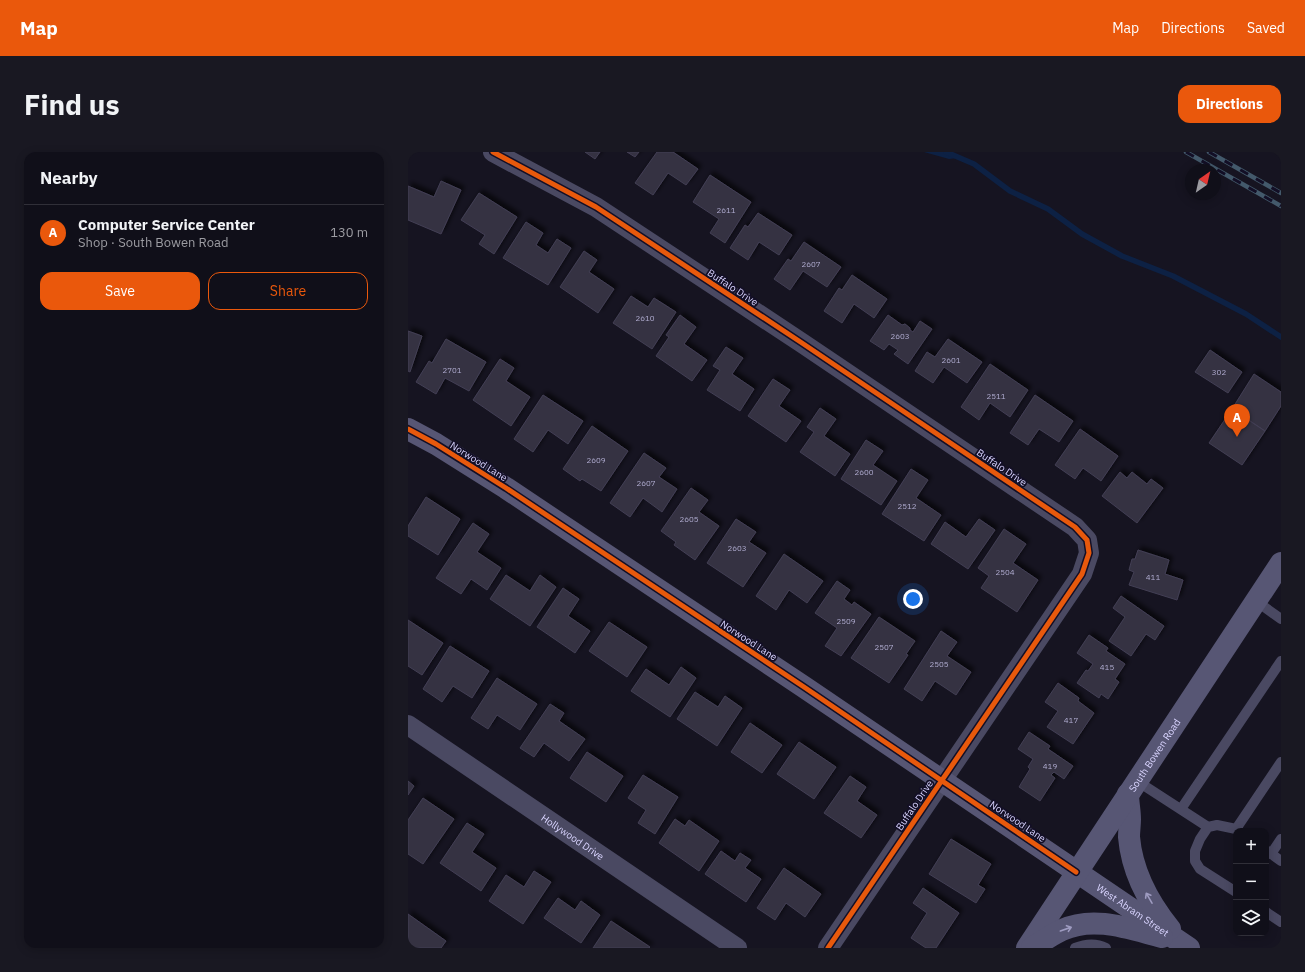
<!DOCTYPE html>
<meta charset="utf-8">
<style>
:root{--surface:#100f19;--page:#191822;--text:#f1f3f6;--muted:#9c9ca2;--line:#302f38;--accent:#ea580c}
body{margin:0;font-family:"IBM Plex Sans",sans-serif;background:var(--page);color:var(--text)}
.controls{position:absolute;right:12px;bottom:12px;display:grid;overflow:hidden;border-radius:8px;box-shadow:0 2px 10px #0003}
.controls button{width:36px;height:36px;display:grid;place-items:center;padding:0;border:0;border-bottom:1px solid var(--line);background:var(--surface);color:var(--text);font:20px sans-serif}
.compass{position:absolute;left:777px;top:12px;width:36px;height:36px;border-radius:50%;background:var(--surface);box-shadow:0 2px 10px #0003;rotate:34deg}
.you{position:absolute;left:505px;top:447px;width:14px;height:14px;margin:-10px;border:3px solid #fff;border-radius:50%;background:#1a73e8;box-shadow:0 0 0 6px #1a73e833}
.badge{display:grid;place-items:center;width:26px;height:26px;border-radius:50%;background:var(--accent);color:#fff;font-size:13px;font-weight:700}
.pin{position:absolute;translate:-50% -33px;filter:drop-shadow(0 1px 2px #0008)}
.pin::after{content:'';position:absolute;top:21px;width:14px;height:12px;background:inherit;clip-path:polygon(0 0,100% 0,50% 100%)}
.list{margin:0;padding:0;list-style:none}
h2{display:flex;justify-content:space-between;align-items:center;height:52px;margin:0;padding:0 16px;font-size:17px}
h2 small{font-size:13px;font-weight:400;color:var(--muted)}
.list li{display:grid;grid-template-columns:26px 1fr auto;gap:12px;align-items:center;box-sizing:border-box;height:56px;padding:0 16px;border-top:1px solid var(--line)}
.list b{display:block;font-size:15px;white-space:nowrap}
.list p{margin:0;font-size:13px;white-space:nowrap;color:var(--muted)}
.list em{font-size:13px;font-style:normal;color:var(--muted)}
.actions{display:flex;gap:8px;padding:12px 16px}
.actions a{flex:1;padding:9px 0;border:1px solid var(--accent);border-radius:12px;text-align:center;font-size:14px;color:var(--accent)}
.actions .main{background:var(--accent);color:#fff}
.icon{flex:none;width:22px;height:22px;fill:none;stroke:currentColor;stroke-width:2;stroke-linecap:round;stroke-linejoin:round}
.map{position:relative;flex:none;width:873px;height:796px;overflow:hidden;border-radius:12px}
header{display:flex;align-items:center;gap:24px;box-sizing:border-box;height:56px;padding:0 20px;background:var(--accent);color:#fff}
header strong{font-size:19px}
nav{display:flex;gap:22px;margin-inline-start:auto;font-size:14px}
.intro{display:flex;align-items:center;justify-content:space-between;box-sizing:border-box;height:96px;padding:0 24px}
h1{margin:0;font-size:28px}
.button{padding:10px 18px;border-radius:12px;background:var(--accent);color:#fff;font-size:14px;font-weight:700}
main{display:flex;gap:24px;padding:0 24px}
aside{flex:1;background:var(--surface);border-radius:12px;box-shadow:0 2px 10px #0003}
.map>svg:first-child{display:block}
.water{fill:#0d2144}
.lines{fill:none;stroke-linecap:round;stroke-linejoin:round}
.stream{stroke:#0d2144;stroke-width:5.5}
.building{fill:#343243;stroke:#433f54;filter:url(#shadow)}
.lane{stroke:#4a4962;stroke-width:10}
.street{stroke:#4a4962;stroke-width:20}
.secondary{stroke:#575674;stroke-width:22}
.rail-casing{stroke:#43596b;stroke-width:4.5}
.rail{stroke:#130f26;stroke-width:3;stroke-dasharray:9;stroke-linecap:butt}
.cycleway-casing{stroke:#130f26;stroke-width:8}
.cycleway{stroke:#e8590c;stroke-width:5}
.oneway{stroke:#9e9bc0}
.labels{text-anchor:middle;stroke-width:3.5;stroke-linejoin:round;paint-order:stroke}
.number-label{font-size:8px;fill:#b0acd0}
.street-label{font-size:10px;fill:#d9d4ff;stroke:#130f26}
</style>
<header>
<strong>Map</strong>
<nav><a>Map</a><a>Directions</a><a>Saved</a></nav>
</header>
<div class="intro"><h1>Find us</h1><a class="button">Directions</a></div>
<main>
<aside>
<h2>Nearby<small></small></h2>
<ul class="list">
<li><span class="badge">A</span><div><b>Computer Service Center</b><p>Shop · South Bowen Road</p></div><em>130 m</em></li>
</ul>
<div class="actions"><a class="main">Save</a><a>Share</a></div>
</aside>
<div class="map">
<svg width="873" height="796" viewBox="0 0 873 796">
<defs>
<filter id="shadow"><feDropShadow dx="3.5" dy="-3.5" stdDeviation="2" flood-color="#0009"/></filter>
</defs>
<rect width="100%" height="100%" fill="#161421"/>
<path class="water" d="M516 0H542L549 6 541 7Z"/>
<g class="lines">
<path class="stream" d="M538 0 566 12 602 39 640 57 674 82 714 104 765 124 838 162 873 185"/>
</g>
<path class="building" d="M177 0H192L187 7Z
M219 0H231L227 5Z
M249 0H265L290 17 278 33 260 21 245 43 227 31Z
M302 23 343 50 317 91 302 81 311 67 285 50Z
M33 29 53 38 33 82 0 68V34L26 45Z
M71 41 109 65 86 102 71 92 77 83 53 68Z
M350 61 384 83 371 103 351 90 340 108 322 96 337 73 340 75Z
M118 70 135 81 128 93 140 101 149 87 163 96 140 133 95 106Z
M396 90 433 115 419 135 395 119 382 138 366 127 380 107 383 109Z
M176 99 189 108 181 120 206 137 190 161 152 135Z
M444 123 479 147 466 166 446 152 434 171 416 159 431 136 434 138Z
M223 144 240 155 246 146 268 160 244 197 205 171Z
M272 163 288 175 276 192 299 208 284 229 248 204 261 185 258 183Z
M480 163 494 173 497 172 502 176V178L505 180 512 169 524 177 500 212 486 202 490 198 481 192 476 198 462 189Z
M0 179 14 184 2 220 0 219Z
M38 187 78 210 61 239 37 226 28 242 8 230 21 209 24 211Z
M540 187 574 210 559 231 536 215 525 231 507 219 519 200 527 205Z
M318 195 335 206 324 222 346 237 332 259 299 238 312 218 305 214Z
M802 198 834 220 820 241 787 220Z
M92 207 106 216 98 229 122 245 103 274 65 248Z
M582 212 620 238 602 265 582 251 571 268 553 255Z
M846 222 873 240V254L857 279 824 257Z
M365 227 382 238 371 254 393 269 378 290 340 264Z
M135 243 175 269 160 292 140 278 125 300 106 287Z
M627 243 665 269 651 290 631 277 620 293 602 281Z
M412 256 428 267 416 284 442 302 427 324 392 300 406 280 399 275Z
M824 257 857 279 834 313 801 291Z
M184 274 220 299 193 339 174 327 172 329 155 317Z
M672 277 710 304 693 329 675 316 667 327 647 313Z
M458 288 475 299 465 313 489 329 473 353 433 327Z
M236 301 258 316 251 325 269 337 254 360 235 346 222 365 202 351Z
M503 317 520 328 508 346 533 363 516 389 474 362Z
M712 320 719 326 724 320 739 332 743 327 755 336 729 371 694 344Z
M283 336 300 348 291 360 311 374 287 408 266 393 268 390 253 379Z
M18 345 52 367 30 403 0 384V374Z
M328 367 348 380 341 390 358 401 335 435 299 411Z
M571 367 587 378 560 417 523 392 537 370 558 385Z
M65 371 81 382 69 400 93 416 79 438 63 427 53 442 28 426Z
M596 377 618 392 605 411 630 428 609 460 573 436 581 424 570 416Z
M730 398 761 408 757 422 775 428 769 448 721 433 726 420 721 418 724 407H727Z
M376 402 415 429 399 451 381 438 368 458 348 444Z
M98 423 122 439 132 423 148 435 122 474 82 447Z
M429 429 442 438 436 447 444 453 446 450 463 462 433 504 417 494 429 476 407 461Z
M155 436 171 447 160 464 182 479 167 501 129 475Z
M713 444 756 474 747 488 738 482 723 504 701 489 717 465 705 456Z
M471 465 507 489 498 502 500 503 481 531 443 506Z
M0 468 35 491 14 523 0 514Z
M201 470 239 495 219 525 181 499Z
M533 479 549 490 539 504 563 520 548 543 527 529 514 549 496 537Z
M681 483 700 496 698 499 717 512 707 527 711 530 700 547 693 542 691 546 669 531 678 518 680 519 685 512 669 501Z
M42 494 81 519 64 546 45 534 34 550 15 537Z
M273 515 288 526 262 565 223 539 238 517 261 533Z
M89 526 129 552 112 578 89 563 80 577 63 566Z
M650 531 671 546 670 549 686 561 665 592 639 575 650 559 637 550Z
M287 540 310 555 317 544 334 556 309 594 269 567Z
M142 552 156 561 151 569 177 587 161 609 136 591 126 605 112 596Z
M342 571 374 593 354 621 323 600Z
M621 580 642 594 640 597 665 614 656 627 646 620 643 623 647 626 632 649 611 635 622 617 620 615 625 607 610 597Z
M391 590 428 615 406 647 369 622Z
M179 600 215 624 198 650 162 626Z
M235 623 270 645 247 682 230 671 238 658 220 646Z
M442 624 458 635 449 649 469 663 453 686 416 661Z
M0 629 6 634 0 643Z
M15 646 46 667 15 712 0 702V668Z
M267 667 277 674 281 668 311 689 291 719 251 691Z
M59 671 76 682 64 700 88 716 73 739 32 711Z
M543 687 583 712 570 733 577 737 568 751 521 722Z
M313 699 327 709 332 701 343 708 337 716 353 727 338 750 297 722Z
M376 716 413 742 397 765 378 751 367 768 349 756Z
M126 719 143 730 115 772 81 749 98 723 116 735Z
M515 736 551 761 528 796H518L503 786 519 761 505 751Z
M150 746 167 758 173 749 192 763 173 791 136 766Z
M0 762 38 789 33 796H0Z
M203 769 242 795 241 796H185Z"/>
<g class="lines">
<path class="lane" d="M848 449 873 467
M729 629 800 675
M773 657 873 509
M828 677 809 673 800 675 792 687 787 699V709L792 717 828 740
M831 679 828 677 873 610
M858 698 873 709
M863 702 873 687
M858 760 873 770
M667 796C677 792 688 791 698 796"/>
<g class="street">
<path d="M85 0 188 55 394 191 667 375 679 388 681 401 674 422 420 796"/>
<path id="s1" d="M0 573 329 796"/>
</g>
<g class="secondary">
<path id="s2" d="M0 277 28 292 98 336 396 535 781 796"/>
<path d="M720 642C720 650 722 659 722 667 722 673 721 679 721 685 724 720 741 751 762 777"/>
<path id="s3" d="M619 796 873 411"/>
<path d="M624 796C634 790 643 783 654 778 686 763 722 777 754 785"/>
</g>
<g class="rail-casing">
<path id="rail" d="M778 0 873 54
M801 0 873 41"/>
</g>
<use href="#rail" class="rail"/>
<g class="cycleway-casing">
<path id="cycleway" d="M85 0 188 55 394 191 667 375 679 388 681 401 674 422 420 796
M0 277 28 292 98 336 396 535 668 720"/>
</g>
<use href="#cycleway" class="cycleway"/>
</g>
<defs><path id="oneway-shaft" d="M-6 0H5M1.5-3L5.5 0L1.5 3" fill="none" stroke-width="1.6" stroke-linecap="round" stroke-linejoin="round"/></defs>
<g class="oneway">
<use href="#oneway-shaft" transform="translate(741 746) rotate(-120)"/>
<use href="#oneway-shaft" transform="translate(658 777) rotate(-19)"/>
</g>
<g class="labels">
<g class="number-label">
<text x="318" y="61">2611</text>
<text x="403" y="115">2607</text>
<text x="237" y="169">2610</text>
<text x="492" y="187">2603</text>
<text x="543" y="211">2601</text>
<text x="44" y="221">2701</text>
<text x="811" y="223">302</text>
<text x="588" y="247">2511</text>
<text x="188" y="311">2609</text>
<text x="456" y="323">2600</text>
<text x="238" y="334">2607</text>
<text x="499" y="357">2512</text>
<text x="281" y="370">2605</text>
<text x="329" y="399">2603</text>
<text x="597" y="423">2504</text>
<text x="745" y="428">411</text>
<text x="438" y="472">2509</text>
<text x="476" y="498">2507</text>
<text x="531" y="515">2505</text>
<text x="699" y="518">415</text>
<text x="663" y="571">417</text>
<text x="642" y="617">419</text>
</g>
<g class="street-label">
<text transform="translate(325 135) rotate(33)" y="4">Buffalo Drive</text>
<text transform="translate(71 309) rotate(32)" y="4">Norwood Lane</text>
<text transform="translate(594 315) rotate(34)" y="4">Buffalo Drive</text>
<text transform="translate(341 488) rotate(33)" y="4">Norwood Lane</text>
<text dy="4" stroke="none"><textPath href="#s3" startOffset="231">South Bowen Road</textPath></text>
<text transform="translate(506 653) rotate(-56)" y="4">Buffalo Drive</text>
<text transform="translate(610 669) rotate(34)" y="4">Norwood Lane</text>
<text dy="4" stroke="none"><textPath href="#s1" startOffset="199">Hollywood Drive</textPath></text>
<text dy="4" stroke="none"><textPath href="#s2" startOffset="870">West Abram Street</textPath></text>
</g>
</g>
</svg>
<div class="controls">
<button>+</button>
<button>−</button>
<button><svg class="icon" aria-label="layers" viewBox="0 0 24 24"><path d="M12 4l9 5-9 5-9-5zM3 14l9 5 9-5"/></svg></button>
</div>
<svg class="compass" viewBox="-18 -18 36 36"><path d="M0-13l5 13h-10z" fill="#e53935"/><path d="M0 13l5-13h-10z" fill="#9c9ca2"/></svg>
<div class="you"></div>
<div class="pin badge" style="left:829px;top:285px">A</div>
</div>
</main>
